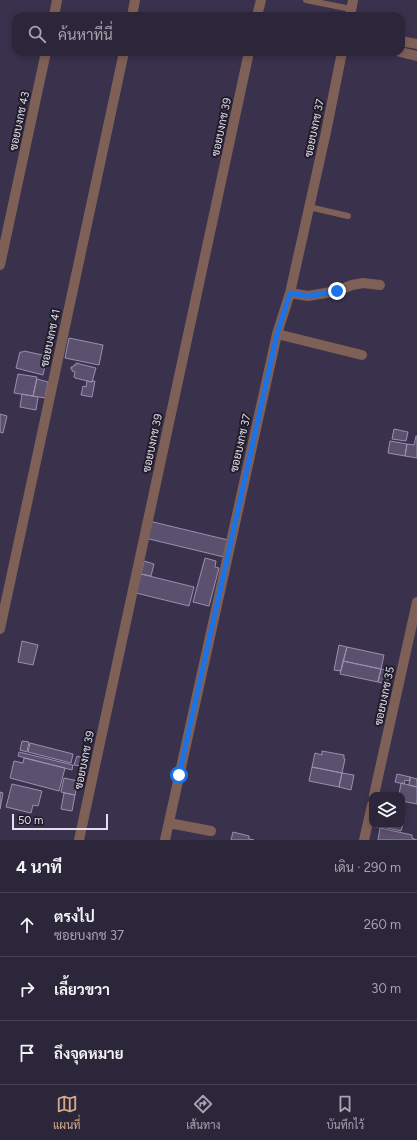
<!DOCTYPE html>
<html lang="th">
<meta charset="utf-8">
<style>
:root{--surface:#2c263a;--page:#342e42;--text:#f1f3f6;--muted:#a6a5af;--line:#484354;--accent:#d6ab8b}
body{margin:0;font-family:Figtree,Sarabun,sans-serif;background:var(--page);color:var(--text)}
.controls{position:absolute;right:12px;bottom:12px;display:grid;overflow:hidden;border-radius:8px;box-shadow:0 2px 6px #0003}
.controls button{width:36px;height:36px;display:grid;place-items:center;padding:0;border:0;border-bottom:1px solid var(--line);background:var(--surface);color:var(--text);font:20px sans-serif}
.scale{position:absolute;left:12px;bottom:10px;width:96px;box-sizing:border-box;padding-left:4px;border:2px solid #e3deef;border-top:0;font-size:11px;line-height:14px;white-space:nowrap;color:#e3deef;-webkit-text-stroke:3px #201c28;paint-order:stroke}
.stop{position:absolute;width:12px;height:12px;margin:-9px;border:3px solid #1a73e8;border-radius:50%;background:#fff}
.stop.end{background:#1a73e8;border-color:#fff;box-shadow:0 1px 4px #0008}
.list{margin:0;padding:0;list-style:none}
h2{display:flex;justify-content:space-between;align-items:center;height:52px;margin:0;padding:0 16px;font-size:17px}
h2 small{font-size:13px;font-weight:400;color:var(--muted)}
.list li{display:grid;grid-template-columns:26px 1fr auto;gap:12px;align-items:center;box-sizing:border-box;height:64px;padding:0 16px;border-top:1px solid var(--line)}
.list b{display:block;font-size:15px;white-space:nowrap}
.list p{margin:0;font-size:13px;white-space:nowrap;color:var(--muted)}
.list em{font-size:13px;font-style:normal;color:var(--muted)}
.icon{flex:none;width:22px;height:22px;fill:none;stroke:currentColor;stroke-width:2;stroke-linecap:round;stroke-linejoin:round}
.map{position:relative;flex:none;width:417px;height:840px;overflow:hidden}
.search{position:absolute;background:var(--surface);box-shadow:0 2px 6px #0003;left:12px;right:12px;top:12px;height:44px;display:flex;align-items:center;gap:10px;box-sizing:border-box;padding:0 14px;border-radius:12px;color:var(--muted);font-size:15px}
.sheet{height:244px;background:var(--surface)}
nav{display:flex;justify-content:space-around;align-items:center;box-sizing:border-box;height:56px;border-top:1px solid var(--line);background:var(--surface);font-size:11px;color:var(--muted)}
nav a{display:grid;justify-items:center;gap:2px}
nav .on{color:var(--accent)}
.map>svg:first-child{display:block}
.building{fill:#5b516e;stroke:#9a8faf}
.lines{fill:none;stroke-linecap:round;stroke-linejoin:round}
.lane{stroke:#7f6056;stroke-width:6}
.street{stroke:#7f6056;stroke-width:10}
.route{stroke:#1a73e8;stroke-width:5}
.labels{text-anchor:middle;stroke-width:4;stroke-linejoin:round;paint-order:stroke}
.street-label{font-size:11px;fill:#e3deef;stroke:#201c28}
</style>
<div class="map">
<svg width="417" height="840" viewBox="0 0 417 840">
<rect width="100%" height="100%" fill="#3a324d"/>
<path class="building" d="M69 338 103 345 99 365 65 358Z
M24 351 47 356 43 375 16 368 20 352H23Z
M76 363 96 368 92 382 75 378V377H74L75 372 72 371V369H71V367H73L74 365H76Z
M18 374 37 377 33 396 14 393Z
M37 379 48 382 45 398 33 396Z
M87 381 92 382 93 381H95L92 397 81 395 83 386 86 387Z
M22 394 38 397 36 410 20 407Z
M0 414 7 416 3 433 0 432Z
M394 429 408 432 406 441 392 439Z
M416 436H417V458L405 456 407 444 414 445Z
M390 441 407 444 405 456 388 453Z
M149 521 228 540 224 557 145 538Z
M205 558 216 561 215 567 219 568 209 606 193 602Z
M144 561 154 564 151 576 141 574Z
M141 574 194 587 189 606 136 593Z
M22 641 38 645 33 665 18 662Z
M339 645 347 647 341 671 334 670Z
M347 647 384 655 381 669 343 661Z
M343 661 381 669 378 682 340 674Z
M381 669 390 671 387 684 378 682Z
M22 741 29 742 27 752 20 750Z
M30 743 73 754 71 763 28 752Z
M322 751 344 755V759H345L342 773 312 767 315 753 322 755Z
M19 752 73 765 72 770 18 756Z
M77 756 83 758 81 766 74 765Z
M24 758 65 768 59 791 10 778 14 761 23 763Z
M312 767 342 773 339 787 309 781Z
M342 773 354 775 351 790 339 787Z
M397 774 410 777V781L405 780 404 784 395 782Z
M410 777 417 779V787L409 785Z
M64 778 78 781 75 795 61 792Z
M401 783 417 787V804L402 801V795H399Z
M12 784 42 791 38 806 33 805 31 813 6 807Z
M0 792 3 793 0 809Z
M64 793 75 795 72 811 61 809Z
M402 816 405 817 401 831 383 827 384 825H402Z
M380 828 412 835V838L417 840H378Z
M233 832 249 836V839L254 840H231Z"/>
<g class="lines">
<path class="lane" d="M306 0 351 9
M309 207 348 216"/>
<path class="street" d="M54 16 57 0
M132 16 135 0
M257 16 261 0
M350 16 353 0
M401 41 417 44
M400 52 417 56
M0 265 46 52
M290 293 308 296 337 291 352 285 363 283 380 285
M277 334 362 355
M0 629 124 52
M374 795 417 602
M169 823 211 831
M79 840 249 52
M165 840 277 334 290 293 326 132 342 52
M364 840 372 805"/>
</g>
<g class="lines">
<path class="route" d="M179 775 277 334 290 293 308 296 337 291"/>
</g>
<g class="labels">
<g class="street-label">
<text transform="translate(19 121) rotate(-78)" y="4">ซอยบงกช 43</text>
<text transform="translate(221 127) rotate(-78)" y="4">ซอยบงกช 39</text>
<text transform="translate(314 128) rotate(-78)" y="4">ซอยบงกช 37</text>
<text transform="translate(50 338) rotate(-78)" y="4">ซอยบงกช 41</text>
<text transform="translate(152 443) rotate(-78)" y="4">ซอยบงกช 39</text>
<text transform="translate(240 443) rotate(-77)" y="4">ซอยบงกช 37</text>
<text transform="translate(384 696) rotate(-78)" y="4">ซอยบงกช 35</text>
<text transform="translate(84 760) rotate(-78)" y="4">ซอยบงกช 39</text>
</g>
</g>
</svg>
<div class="controls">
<button><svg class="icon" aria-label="layers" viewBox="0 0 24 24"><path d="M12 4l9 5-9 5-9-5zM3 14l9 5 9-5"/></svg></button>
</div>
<div class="scale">50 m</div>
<div class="stop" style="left:179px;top:775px"></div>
<div class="stop end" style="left:337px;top:291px"></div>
<div class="search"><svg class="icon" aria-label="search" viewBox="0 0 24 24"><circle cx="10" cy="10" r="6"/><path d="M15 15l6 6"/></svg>ค้นหาที่นี่</div>
</div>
<section class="sheet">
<h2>4 นาที<small>เดิน · 290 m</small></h2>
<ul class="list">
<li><svg class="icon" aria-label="ahead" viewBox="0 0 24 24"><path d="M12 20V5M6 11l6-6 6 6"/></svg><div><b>ตรงไป</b><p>ซอยบงกช 37</p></div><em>260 m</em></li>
<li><svg class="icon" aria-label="right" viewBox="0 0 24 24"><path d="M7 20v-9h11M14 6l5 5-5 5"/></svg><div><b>เลี้ยวขวา</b></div><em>30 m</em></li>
<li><svg class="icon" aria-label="arrive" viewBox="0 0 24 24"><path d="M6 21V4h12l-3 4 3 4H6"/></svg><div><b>ถึงจุดหมาย</b></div></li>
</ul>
</section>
<nav>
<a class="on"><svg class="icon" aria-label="map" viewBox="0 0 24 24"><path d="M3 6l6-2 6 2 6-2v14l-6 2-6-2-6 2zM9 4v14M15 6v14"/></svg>แผนที่</a>
<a><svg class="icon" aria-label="directions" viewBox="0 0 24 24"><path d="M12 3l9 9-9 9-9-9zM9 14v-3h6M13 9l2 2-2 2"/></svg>เส้นทาง</a>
<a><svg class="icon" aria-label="saved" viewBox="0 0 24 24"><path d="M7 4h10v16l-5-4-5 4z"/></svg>บันทึกไว้</a>
</nav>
